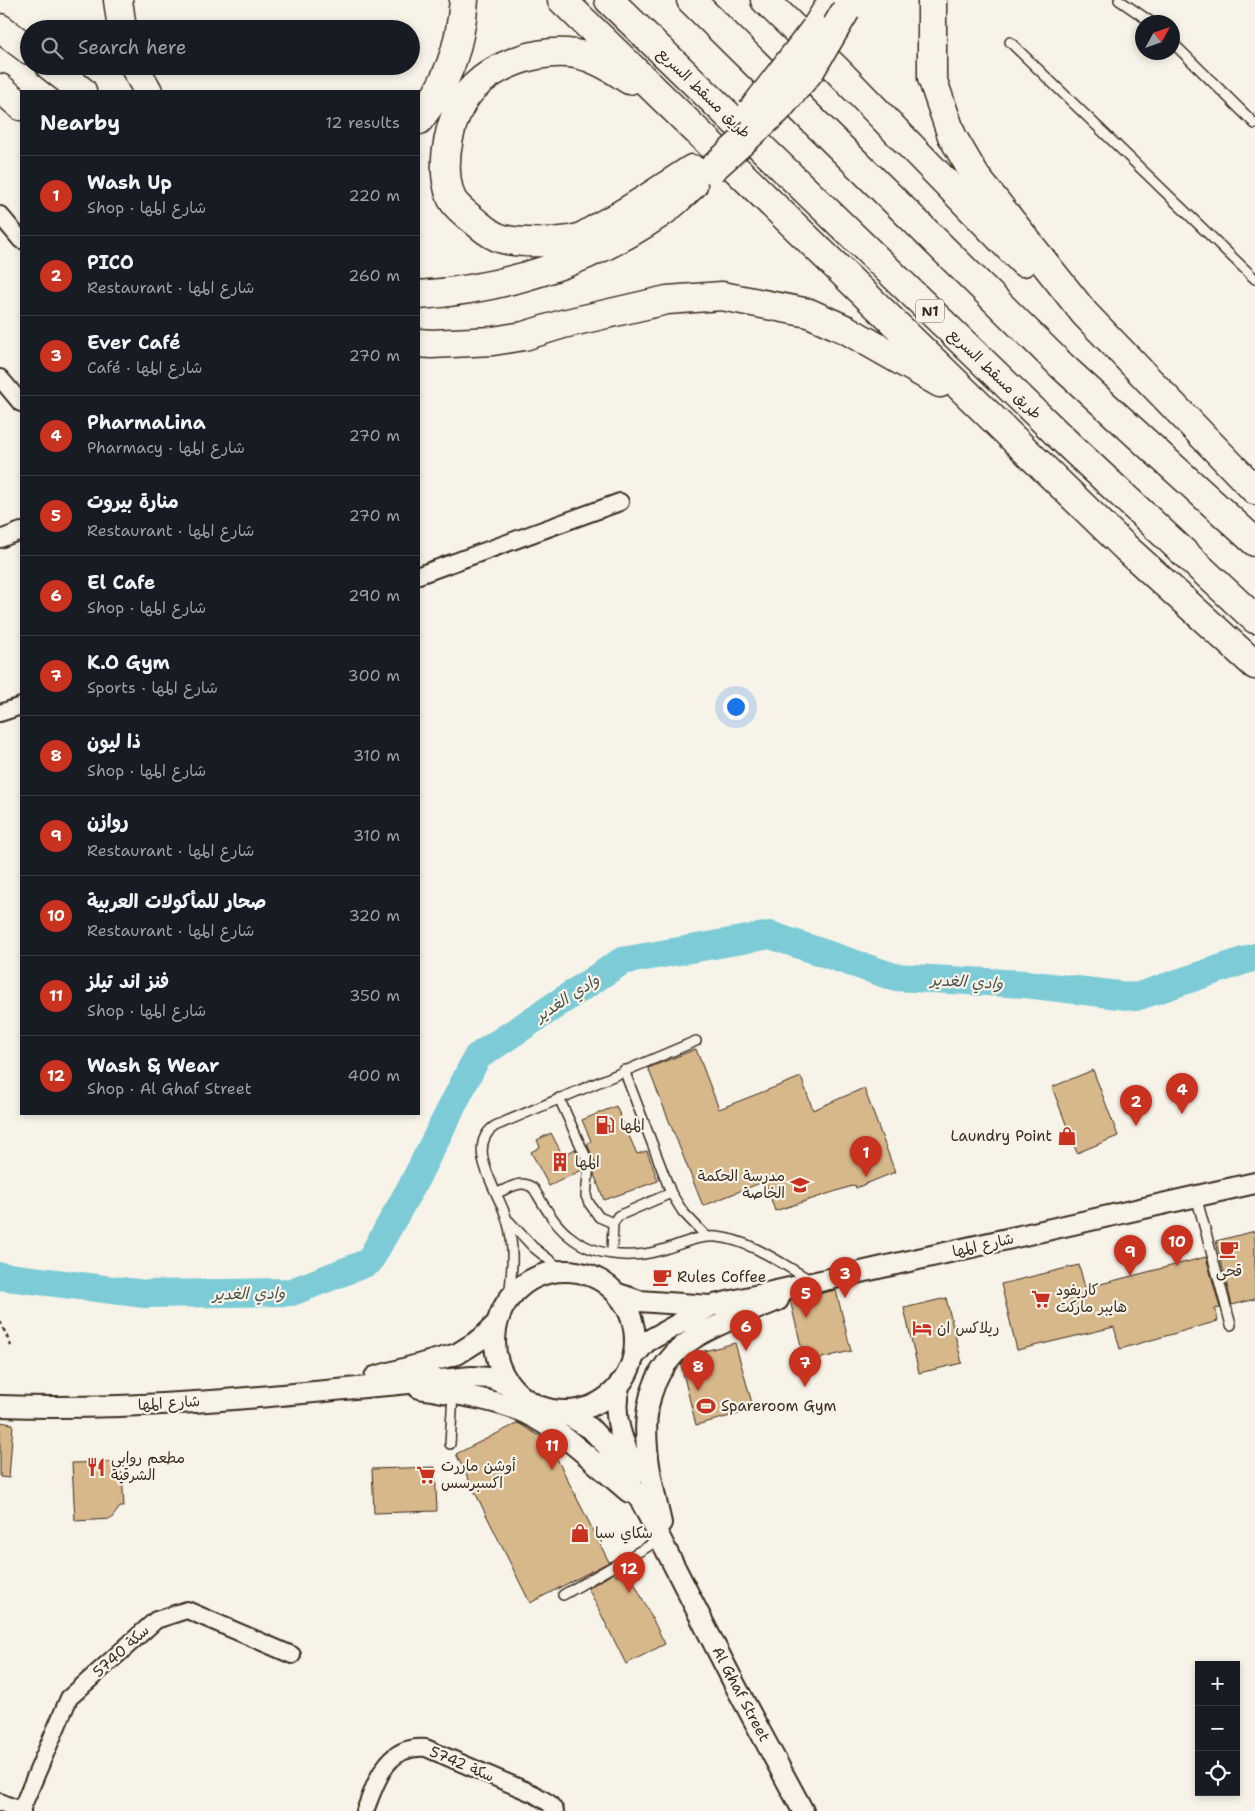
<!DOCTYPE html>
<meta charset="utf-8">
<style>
:root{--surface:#171b24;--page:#20242c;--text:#f1f3f6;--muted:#9ea1a6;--line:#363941;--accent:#c8321e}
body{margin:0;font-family:"Shantell Sans","Playpen Sans Arabic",sans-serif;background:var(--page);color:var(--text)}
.controls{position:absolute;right:15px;bottom:15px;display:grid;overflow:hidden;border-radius:0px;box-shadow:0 2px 8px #0003}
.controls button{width:45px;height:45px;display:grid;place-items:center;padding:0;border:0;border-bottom:1px solid var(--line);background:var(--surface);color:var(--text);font:25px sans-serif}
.compass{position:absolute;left:1135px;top:15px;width:45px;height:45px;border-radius:50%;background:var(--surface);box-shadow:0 2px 8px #0003;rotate:50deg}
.you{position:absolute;left:735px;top:706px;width:18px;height:18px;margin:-12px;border:4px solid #fff;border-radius:50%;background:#1a73e8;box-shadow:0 0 0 8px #1a73e833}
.badge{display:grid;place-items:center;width:32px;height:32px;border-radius:50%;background:var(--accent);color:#fff;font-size:16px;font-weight:700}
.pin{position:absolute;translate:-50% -41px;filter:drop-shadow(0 1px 2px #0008)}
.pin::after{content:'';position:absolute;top:26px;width:18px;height:15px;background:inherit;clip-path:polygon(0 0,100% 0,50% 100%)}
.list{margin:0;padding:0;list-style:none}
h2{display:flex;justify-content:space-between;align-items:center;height:65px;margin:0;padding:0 20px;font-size:21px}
h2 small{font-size:16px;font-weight:400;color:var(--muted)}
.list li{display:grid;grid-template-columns:32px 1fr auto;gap:15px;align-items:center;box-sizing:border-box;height:80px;padding:0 20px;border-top:1px solid var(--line)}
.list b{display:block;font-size:19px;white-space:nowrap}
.list p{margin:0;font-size:16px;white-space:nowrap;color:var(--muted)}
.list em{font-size:16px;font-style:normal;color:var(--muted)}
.icon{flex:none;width:28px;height:28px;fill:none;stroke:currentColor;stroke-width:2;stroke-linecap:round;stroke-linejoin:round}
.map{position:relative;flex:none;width:1255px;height:1811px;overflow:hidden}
.search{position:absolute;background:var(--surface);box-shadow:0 2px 8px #0003;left:20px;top:20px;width:400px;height:55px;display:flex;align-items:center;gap:12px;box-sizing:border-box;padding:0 18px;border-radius:28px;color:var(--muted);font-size:19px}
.panel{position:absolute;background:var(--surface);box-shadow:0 2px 8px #0003;left:20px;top:90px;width:400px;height:1025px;border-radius:0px}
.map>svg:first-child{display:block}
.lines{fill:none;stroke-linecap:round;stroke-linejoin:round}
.river{stroke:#7bcbd6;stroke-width:28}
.building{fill:#d7b88b;stroke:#3b2a1e}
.service-casing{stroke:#3b2a1e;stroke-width:12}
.minor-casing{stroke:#3b2a1e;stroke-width:20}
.tertiary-casing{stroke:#3b2a1e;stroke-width:24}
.motorway-casing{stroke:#3b2a1e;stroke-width:31}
.path{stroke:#3b2a1e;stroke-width:2.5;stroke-dasharray:4 4;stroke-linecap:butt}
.service{stroke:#f7f3e8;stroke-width:9}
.minor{stroke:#f7f3e8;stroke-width:16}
.tertiary{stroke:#f7f3e8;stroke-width:20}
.motorway{stroke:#f7f3e8;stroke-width:28}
.motorway-bridge-casing{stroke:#3b2a1e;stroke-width:31;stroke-linecap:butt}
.motorway-bridge{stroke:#f7f3e8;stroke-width:28}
.labels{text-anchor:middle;stroke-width:4.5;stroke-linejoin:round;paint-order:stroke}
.shield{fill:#f7f3e8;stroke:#73665b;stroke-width:1}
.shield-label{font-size:14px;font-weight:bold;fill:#3b2a1e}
.street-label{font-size:15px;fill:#3b2a1e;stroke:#f7f3e8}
.poi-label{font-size:15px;fill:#3b2a1e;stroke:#f7f3e8;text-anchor:start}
.water-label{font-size:16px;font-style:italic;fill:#4b524c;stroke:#f7f3e8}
</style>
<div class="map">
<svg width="1255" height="1811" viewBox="0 0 1255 1811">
<rect width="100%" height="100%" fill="#f7f3e8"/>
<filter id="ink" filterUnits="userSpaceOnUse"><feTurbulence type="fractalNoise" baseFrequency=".02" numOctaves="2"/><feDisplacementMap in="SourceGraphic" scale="10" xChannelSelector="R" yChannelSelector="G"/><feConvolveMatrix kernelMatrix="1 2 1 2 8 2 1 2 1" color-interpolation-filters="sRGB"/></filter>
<g filter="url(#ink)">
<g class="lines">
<path class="river" d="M0 1276 145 1294 292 1292 369 1262 414 1182 477 1057 622 961 770 935 894 977 1025 984 1136 997 1255 957"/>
</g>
<path class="building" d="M696 1049 719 1109 801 1077 813 1110 864 1088 895 1172 856 1188 855 1185 775 1211 765 1181 703 1206 648 1068Z
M1093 1070 1118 1136 1077 1153 1052 1087Z
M616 1106 637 1154 647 1151 658 1181 604 1200 594 1174 595 1162 587 1144 591 1141 582 1120Z
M551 1133 563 1156 575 1149 583 1165 582 1170 549 1186 531 1152 540 1147 537 1140Z
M1255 1231V1299L1232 1305 1216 1241Z
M1206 1257 1220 1308 1215 1309 1218 1321 1120 1349 1114 1327 1017 1350 1001 1284 1079 1265 1085 1288Z
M836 1290 851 1351 805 1362 790 1300Z
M946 1298 962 1363 919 1373 904 1308Z
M735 1343 754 1410 696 1425 681 1365 693 1354Z
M0 1422 13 1424 9 1478 0 1477Z
M518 1423 548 1441 609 1562 530 1603 456 1454Z
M111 1462 122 1473 124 1507H120L111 1519 75 1521 72 1463Z
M435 1467 437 1511 374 1513 372 1469Z
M628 1570 665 1644 626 1664 588 1588 614 1573 616 1576Z"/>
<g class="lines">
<g class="service-casing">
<path id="service" d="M1119 0 1151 22
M1010 42 1255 279
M1172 42 1255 124
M624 1070 671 1193 683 1212 706 1236
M559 1098 589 1164 586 1196 589 1203 599 1217 613 1223
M497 1193C510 1188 522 1178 534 1189 543 1204 554 1224 568 1235 592 1256 629 1259 658 1251 678 1246 697 1235 717 1237 750 1240 782 1264 810 1280
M1196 1196 1231 1325
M509 1221 533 1247 562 1270
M612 1253 613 1223 618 1216 671 1193
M509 1298C512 1272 515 1246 507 1220 500 1193 463 1147 495 1126L696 1041
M450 1444 453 1394
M563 1595 661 1539"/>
</g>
<g class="minor-casing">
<path id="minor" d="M0 215 21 240
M0 378 21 403
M0 539 21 531
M419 575 620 502
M0 713 21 706
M0 1802 22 1811
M21 1810 69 1698 156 1620 187 1610 292 1655
M365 1811C377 1780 386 1745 426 1748L534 1794 549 1803 555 1811"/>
</g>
<g class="tertiary-casing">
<path id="tertiary" d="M495 1341a70 70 0 1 1 140 0a70 70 0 1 1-140 0Z
M618 1294 639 1301 710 1306 1255 1183
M635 1355 646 1342 709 1307
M375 1377 457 1354 481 1339 497 1323
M620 1383C610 1414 623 1444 637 1473
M419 1388C453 1394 491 1398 523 1412 564 1431 595 1464 629 1492
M0 1406C157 1412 315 1391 472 1377L491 1378 513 1388
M564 1413 590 1428 607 1446 642 1503 735 1685 803 1811
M661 1523C646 1458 626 1382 694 1338 720 1322 750 1312 778 1300"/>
</g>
<g class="motorway-casing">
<path id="motorway" d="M118 0 122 29
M562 0 1126 548 1255 665
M609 0 1072 448 1255 619
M691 0 1062 366 1255 542
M765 0 835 68 1023 262
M932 0V78L952 136 976 177 1085 314 1255 490
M0 28 29 50
M815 29 833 0
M50 66 82 91
M134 66 148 91
M629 80C611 67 590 54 567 53 535 51 497 64 474 87 449 112 439 165 451 197 455 207 470 217 478 224 485 230 494 237 503 239 521 244 561 243 579 238 587 235 595 229 602 225 633 209 662 188 692 169
M0 88 21 106
M419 120C448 83 460 48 464 0
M419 295C503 289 588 263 658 215 671 207 682 195 693 185
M419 343 431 344 493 341 524 336 563 324 667 300 722 296 809 313 847 330 940 383"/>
</g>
<path class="path" d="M0 1321 11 1346"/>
<use href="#service" class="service"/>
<use href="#minor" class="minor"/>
<use href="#tertiary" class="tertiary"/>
<use href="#motorway" class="motorway"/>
<g class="motorway-bridge-casing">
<path id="motorway-bridge" d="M752 111 815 29
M712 169 777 110 810 71 846 10"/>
</g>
<use href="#motorway-bridge" class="motorway-bridge"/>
</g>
</g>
<defs>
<g id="fuel-bare" transform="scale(1.5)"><path d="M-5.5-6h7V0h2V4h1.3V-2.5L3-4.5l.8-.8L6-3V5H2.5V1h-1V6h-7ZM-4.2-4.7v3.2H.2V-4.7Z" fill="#c8321e" stroke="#f7f3e8" stroke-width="2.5" paint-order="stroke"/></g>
<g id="shop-bare" transform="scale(1.5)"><path d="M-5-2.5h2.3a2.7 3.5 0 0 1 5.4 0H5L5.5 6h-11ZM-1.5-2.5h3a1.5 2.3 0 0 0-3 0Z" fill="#c8321e" stroke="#f7f3e8" stroke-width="2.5" paint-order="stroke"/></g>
<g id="building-bare" transform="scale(1.5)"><path d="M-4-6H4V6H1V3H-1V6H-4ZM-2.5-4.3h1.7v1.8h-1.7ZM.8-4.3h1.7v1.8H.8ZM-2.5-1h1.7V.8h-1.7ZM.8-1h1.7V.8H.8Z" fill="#c8321e" stroke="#f7f3e8" stroke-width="2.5" paint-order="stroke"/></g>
<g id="school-bare" transform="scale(1.5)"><path d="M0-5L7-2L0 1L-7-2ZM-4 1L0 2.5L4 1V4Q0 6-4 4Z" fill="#c8321e" stroke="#f7f3e8" stroke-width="2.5" paint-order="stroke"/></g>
<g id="cafe-bare" transform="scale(1.5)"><path d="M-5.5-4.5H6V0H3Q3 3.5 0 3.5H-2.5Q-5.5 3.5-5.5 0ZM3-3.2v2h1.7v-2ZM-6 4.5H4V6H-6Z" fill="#c8321e" stroke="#f7f3e8" stroke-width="2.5" paint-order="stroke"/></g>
<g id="supermarket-bare" transform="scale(1.5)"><path d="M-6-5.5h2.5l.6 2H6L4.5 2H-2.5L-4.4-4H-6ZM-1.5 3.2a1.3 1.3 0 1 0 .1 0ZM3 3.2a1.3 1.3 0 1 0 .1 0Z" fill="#c8321e" stroke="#f7f3e8" stroke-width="2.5" paint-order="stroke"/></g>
<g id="hotel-bare" transform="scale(1.5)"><path d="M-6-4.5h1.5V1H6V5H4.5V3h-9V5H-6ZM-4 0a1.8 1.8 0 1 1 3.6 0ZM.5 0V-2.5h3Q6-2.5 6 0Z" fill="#c8321e" stroke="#f7f3e8" stroke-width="2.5" paint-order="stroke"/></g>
<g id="stadium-bare" transform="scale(1.5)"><path d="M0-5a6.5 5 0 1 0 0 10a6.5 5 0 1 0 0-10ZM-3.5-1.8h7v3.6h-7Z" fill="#c8321e" stroke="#f7f3e8" stroke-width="2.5" paint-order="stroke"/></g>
<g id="restaurant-bare" transform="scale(1.5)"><path d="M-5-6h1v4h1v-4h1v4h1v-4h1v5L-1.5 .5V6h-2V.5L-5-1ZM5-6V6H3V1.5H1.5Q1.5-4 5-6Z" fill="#c8321e" stroke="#f7f3e8" stroke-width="2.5" paint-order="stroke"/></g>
</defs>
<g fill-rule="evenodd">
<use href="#fuel-bare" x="605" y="1125"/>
<use href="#shop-bare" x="1067" y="1136"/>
<use href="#building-bare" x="560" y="1162"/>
<use href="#school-bare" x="800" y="1185"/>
<use href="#cafe-bare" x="1229" y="1249"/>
<use href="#cafe-bare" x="662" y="1277"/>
<use href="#supermarket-bare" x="1041" y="1299"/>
<use href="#hotel-bare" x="922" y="1328"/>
<use href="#stadium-bare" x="706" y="1406"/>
<use href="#restaurant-bare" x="96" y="1467"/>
<use href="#supermarket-bare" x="426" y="1475"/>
<use href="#shop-bare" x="580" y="1533"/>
</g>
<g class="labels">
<rect class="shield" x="916" y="299.5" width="28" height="23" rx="4"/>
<g class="shield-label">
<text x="930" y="316">N1</text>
</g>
<g class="street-label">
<text transform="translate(704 93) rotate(44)" y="5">طريق مسقط السريع</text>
<text transform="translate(995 374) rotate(44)" y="5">طريق مسقط السريع</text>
<text transform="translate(983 1245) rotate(-13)" y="5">شارع المها</text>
<text transform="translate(169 1403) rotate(-4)" y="5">شارع المها</text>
<text transform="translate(121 1651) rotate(-42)" y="5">سكة 5740</text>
<text transform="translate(741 1694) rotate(62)" y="5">Al Ghaf Street</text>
<text transform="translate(462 1764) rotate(23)" y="5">سكة 5742</text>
</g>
<g class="poi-label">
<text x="620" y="1130">المه‍ا</text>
<text x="1052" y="1141" text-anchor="end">Laundry Point</text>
<text x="575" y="1167">المها</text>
<text x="785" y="1181" text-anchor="end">مدرسة الحكمة<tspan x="785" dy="17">الخاصة</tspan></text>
<text x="1229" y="1276" text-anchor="middle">قحى</text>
<text x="677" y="1282">Rules Coffee</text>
<text x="1056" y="1295">كاريفود<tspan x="1056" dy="17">هايبر ماركت</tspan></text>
<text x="937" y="1333">ريلاكس ان</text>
<text x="721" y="1411">Spareroom Gym</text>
<text x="111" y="1463">مطعم روابي<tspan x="111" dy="17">الشرقية</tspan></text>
<text x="441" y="1471">أوشن ماررت<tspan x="441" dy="17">اكسبرسس</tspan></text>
<text x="595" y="1538">سكاي سبا</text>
</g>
<g class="water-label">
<text transform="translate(967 981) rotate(3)" y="6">وادي الغدير</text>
<text transform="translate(567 997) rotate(-33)" y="6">وادي الغدير</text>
<text transform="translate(249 1293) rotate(-1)" y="6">وادي الغدير</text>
</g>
</g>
</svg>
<div class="controls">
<button>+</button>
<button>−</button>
<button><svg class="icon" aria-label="locate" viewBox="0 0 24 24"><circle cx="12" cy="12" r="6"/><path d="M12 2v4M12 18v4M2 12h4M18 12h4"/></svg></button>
</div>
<svg class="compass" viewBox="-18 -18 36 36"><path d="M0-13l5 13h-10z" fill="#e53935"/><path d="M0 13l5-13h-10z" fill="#9ea1a6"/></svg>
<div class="you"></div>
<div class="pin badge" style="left:866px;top:1177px">1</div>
<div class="pin badge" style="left:1136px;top:1126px">2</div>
<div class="pin badge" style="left:845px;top:1298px">3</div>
<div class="pin badge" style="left:1182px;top:1114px">4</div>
<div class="pin badge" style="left:806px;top:1318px">5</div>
<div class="pin badge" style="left:746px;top:1351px">6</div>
<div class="pin badge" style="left:805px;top:1387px">7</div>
<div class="pin badge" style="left:698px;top:1391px">8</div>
<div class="pin badge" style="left:1130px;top:1276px">9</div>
<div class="pin badge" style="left:1177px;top:1266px">10</div>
<div class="pin badge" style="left:552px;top:1470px">11</div>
<div class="pin badge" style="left:629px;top:1593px">12</div>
<div class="search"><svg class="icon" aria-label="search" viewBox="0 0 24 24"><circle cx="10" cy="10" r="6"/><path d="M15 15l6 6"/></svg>Search here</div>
<section class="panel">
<h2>Nearby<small>12 results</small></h2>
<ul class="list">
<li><span class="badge">1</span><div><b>Wash Up</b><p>Shop · شارع المها</p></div><em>220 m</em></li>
<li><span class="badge">2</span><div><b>PICO</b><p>Restaurant · شارع المها</p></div><em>260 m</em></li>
<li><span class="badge">3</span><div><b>Ever Café</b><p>Café · شارع المها</p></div><em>270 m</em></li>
<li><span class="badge">4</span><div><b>PharmaLina</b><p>Pharmacy · شارع المها</p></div><em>270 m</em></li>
<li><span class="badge">5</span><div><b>منارة بيروت</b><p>Restaurant · شارع المها</p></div><em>270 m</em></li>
<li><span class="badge">6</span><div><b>El Cafe</b><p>Shop · شارع المها</p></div><em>290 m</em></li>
<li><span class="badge">7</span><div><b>K.O Gym</b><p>Sports · شارع المها</p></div><em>300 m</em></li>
<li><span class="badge">8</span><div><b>ذا ليون</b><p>Shop · شارع المها</p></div><em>310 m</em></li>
<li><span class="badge">9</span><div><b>روازن</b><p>Restaurant · شارع المها</p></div><em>310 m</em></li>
<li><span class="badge">10</span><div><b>صحار للمأكولات العربية</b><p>Restaurant · شارع المها</p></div><em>320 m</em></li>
<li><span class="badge">11</span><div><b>فنز اند تيلز</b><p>Shop · شارع المها</p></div><em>350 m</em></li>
<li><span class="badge">12</span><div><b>Wash &amp; Wear</b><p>Shop · Al Ghaf Street</p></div><em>400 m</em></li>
</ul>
</section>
</div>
